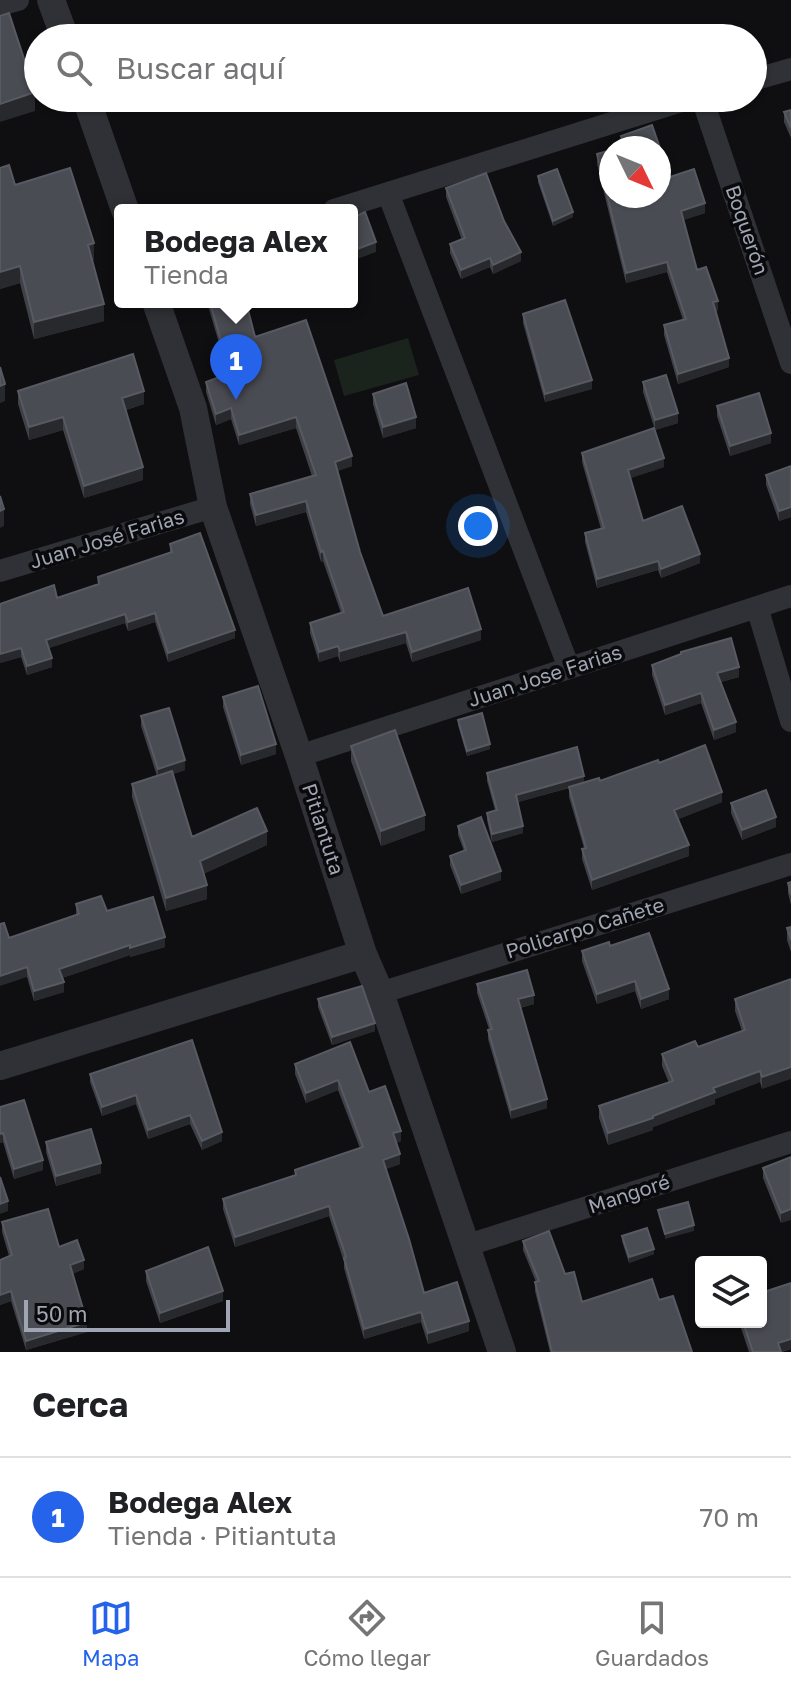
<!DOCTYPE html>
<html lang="es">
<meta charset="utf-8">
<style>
:root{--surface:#fff;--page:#f2f2f2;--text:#202124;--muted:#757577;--line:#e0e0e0;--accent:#2563eb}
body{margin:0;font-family:"Golos Text",sans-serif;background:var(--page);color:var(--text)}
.controls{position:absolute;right:24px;bottom:24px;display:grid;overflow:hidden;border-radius:8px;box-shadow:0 2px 6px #0004}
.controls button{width:72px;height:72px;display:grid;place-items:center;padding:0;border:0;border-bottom:2px solid var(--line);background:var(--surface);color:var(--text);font:40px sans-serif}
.compass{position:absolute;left:599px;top:136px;width:72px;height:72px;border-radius:50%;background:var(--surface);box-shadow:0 2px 6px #0004;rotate:133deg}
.scale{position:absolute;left:24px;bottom:20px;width:206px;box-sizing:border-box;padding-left:8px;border:4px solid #9fa5b3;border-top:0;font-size:22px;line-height:28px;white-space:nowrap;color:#9fa5b3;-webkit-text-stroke:6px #0a0a0c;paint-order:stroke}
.you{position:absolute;left:478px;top:526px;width:28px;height:28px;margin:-20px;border:6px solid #fff;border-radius:50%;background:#1a73e8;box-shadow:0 0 0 12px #1a73e833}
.badge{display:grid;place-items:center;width:52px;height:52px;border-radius:50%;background:var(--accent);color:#fff;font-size:26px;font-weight:700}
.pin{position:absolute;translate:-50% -66px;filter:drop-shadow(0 2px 4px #0008)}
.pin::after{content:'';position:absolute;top:42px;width:28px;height:24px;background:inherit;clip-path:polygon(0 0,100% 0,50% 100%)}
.popup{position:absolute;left:114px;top:204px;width:244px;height:104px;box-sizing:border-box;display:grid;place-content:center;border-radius:8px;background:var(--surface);filter:drop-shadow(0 2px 6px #0005);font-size:26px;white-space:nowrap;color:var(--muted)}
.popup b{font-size:30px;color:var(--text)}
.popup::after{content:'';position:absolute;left:50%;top:100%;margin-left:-16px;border:16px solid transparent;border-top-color:var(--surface)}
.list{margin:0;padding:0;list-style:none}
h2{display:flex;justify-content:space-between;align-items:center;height:104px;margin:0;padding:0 32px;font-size:34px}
h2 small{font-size:26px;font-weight:400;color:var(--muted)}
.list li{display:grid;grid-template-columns:52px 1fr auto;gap:24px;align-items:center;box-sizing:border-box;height:120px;padding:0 32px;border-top:2px solid var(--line)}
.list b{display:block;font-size:30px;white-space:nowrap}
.list p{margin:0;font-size:26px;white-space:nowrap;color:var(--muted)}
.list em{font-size:26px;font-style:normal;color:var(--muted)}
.icon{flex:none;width:44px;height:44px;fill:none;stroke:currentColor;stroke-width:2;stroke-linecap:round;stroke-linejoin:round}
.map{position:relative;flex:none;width:791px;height:1352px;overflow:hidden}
.search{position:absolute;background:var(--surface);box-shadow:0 2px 6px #0004;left:24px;right:24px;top:24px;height:88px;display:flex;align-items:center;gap:20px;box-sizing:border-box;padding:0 28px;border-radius:44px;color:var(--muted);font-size:30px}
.sheet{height:224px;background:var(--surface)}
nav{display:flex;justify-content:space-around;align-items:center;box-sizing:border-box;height:112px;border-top:2px solid var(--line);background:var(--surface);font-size:22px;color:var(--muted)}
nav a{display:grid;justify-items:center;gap:4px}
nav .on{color:var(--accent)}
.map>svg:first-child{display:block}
.green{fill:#1b231d}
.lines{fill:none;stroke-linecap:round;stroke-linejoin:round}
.minor{stroke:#303136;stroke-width:22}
.tertiary{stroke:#303136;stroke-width:28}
.wall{fill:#3f4147}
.shaded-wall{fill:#28292d}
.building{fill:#4a4c53;stroke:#575a62;stroke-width:2}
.labels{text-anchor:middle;stroke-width:7;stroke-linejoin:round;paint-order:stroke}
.street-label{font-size:20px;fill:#9fa5b3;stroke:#0a0a0c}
</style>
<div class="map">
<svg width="791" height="1352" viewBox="0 0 791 1352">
<rect width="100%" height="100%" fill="#0f0f11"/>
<path class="green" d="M408 338 419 375 344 396 334 360Z"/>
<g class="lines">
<path class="minor" d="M0 5 18 0
M753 80 791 69
M702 98 791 363
M388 193 569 668
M334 210 691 98
M0 571 213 507
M757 607 791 721
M299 756 791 596
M380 993 791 864
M468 1245 791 1142"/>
<path class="tertiary" d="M51 0 65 38
M86 98 125 210
M156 302 193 408 213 507 299 756 363 954 380 993 502 1352
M0 1066 363 954"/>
</g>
<path class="wall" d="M791 110V138L784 122V112Z
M621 136 670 177 705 213 683 220 697 270 718 310 716 311 729 367 678 384 664 335V325L683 320 667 272 626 283 597 164V154L621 147Z
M0 168 15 185 94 260 92 261 104 321 34 339 20 283 0 289Z
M538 176 573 217 553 226 538 182Z
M446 188 504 221 521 261 493 274 490 267 461 279 450 253V244L462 240 446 197Z
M207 302H246L255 337 352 466 337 471 360 552 383 616 481 640 412 662 406 643 340 662 338 656 319 662 310 633V623L341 613 323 561 321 562 306 512 256 526 250 504V494L312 476 296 428 239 445 231 419 216 425 206 392V382L228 374Z
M523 314 592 389 545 402 523 323Z
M643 382 678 423 655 430 643 392Z
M18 391 144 404 126 410 143 480 84 498 63 430 29 440 18 404Z
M373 394 416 428 383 438 373 404Z
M717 406 771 443 730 456 717 416Z
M582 453 664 467 630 478 643 521 700 563 661 578 658 570 597 588 585 542V533L601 529 582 462Z
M791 466V517L779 521 766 485V475Z
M170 544 235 638 168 662 155 622 128 631 125 623 49 648 52 667 27 675 21 657 0 663 57 598 98 584V577L170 553Z
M652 665 739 677 721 682 736 732 714 740 701 703 665 715 652 675Z
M223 697 276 754 241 765 223 707Z
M141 716 185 770 173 774 192 837 267 845 203 874 207 899 166 911 132 797V784L157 776 141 726Z
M458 720 490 749 467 756 458 725Z
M351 746 425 830 381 846 351 761Z
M659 763 722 802 678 819 689 856 592 890 582 859V849L584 848 569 797V788L518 802 523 833 492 842 487 820V813L495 810 487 781V773L584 782 600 781Z
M731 803 776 827 742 840 731 813Z
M458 826 501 880 461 894 450 865V856L464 851 458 835Z
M791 882V905L788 893V883Z
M76 904 107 911 165 947 130 957V955L62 978 64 992 34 1001 27 977 9 938 76 915Z
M791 927V952L787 940V928Z
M610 946 669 999 641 1009 635 991 597 1004 582 961V951Z
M791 979 762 1089 760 1082 715 1099V1104L653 1127V1130L608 1145 599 1118V1106L669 1083 662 1066V1054L698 1047 742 1031 735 1011V999Z
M477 984 534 1004 520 1008 547 1108 511 1119 488 1039V1030L489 1029 477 993Z
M318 999 375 1031 332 1045 318 1007Z
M192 1040 222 1141 202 1150 190 1124 148 1139 136 1104 102 1116 90 1082V1074Z
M295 1064 369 1092 401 1141 396 1143 400 1164 386 1169 424 1293 469 1331 428 1344 421 1322 364 1339 344 1268V1262L329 1216 235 1247 223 1209V1199L295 1175V1170L360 1148 338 1090 306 1103 295 1074Z
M0 1107 43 1170 14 1179 3 1142 0 1143Z
M46 1142 101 1173 56 1186 46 1152Z
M791 1157 781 1223 763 1178V1168Z
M2 1222 59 1247 84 1269 72 1274 87 1332 26 1350 11 1301 0 1305V1260L9 1256 2 1232Z
M622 1236 654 1254 629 1263 622 1241Z
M523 1241 565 1274 582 1302 659 1300 692 1352H550L535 1291V1282H536L523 1250Z
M146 1271 223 1301 160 1323 146 1281Z
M791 1283V1349L782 1352H749L739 1322H761Z"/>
<path class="shaded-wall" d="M35 92V111L0 122V104Z
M705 203V213L681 221V211Z
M573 212V217L553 226V221Z
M376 242V252L352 261V251Z
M94 243V260L88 262V245Z
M521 252V261L493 274V265Z
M490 258V267L461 279V270Z
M667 262V272L626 283V273Z
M20 266V283L0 289V272Z
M718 301V310L713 312V302Z
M104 304V321L34 339V322Z
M729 358V367L678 384V374Z
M592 380V389L545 402V394Z
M5 384V401L0 403V386Z
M144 391V404L122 411V398Z
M231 408V419L216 425V414Z
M678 413V423L655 430V420Z
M63 417V430L29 440V427Z
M296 417V428L239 445V435Z
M416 417V428L383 438V427Z
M771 433V443L730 456V446Z
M352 456V466L335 472V462Z
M664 458V467L628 479V470Z
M143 467V480L84 498V486Z
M306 501V512L256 526V515Z
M791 507V517L779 521V511Z
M4 509V526L0 528V511Z
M323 551V561L321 562V552Z
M700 554V563L661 578V569Z
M658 561V570L597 588V579Z
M155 613V622L128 631V622Z
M125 614V623L46 649V640Z
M481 629V640L412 662V652Z
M235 630V638L168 662V653Z
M406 632V643L340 662V651Z
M338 646V656L319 662V652Z
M21 648V657L0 663V654Z
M52 658V667L27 675V666Z
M739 667V677L717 683V673Z
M701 693V703L665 715V705Z
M736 722V732L714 740V730Z
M276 744V754L241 765V755Z
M490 744V749L467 756V751Z
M185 760V770L158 779V769Z
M584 776V783L516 803V795Z
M722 792V802L674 821V810Z
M425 815V830L381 846V831Z
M776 817V827L742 840V830Z
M523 826V833L492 842V834Z
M267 831V845L200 875V861Z
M689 845V856L592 890V880Z
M501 871V880L461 894V885Z
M207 885V899L166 911V898Z
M165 937V947L130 957V948Z
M130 945V955L59 979V969Z
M27 967V977L0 986V976Z
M635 981V991L597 1004V994Z
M64 982V992L34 1001V991Z
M669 989V999L641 1009V999Z
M534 995V1004L518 1008V999Z
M375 1023V1031L332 1045V1037Z
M791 1067V1079L762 1089V1077Z
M760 1071V1082L715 1099V1104L653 1127V1130L608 1145V1133L713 1088Z
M338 1080V1090L306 1103V1093Z
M136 1095V1104L102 1116V1107Z
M547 1099V1108L511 1119V1110Z
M190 1115V1124L148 1139V1130Z
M401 1131V1141L393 1144V1133Z
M222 1132V1141L202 1150V1141Z
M3 1133V1142L0 1143V1134Z
M400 1154V1164L383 1170V1160Z
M43 1160V1170L14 1179V1169Z
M101 1163V1173L56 1186V1176Z
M8 1201V1211L0 1214V1204Z
M329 1206V1216L235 1247V1237Z
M791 1209V1220L781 1223V1213Z
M694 1225V1231L665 1239V1234Z
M654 1249V1254L629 1263V1257Z
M84 1260V1269L70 1275V1265Z
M11 1291V1301L0 1305V1295Z
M223 1291V1301L160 1323V1313Z
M421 1312V1322L364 1339V1329Z
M469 1321V1331L428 1344V1333Z
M87 1322V1332L26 1350V1341Z
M791 1339V1349L778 1352V1343Z"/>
<path class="building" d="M9 13 35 92 0 104V16Z
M791 110V128L784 112Z
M652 125 670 177 694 169 705 203 681 211 697 270 706 267 718 301 713 302 729 358 678 374 664 325 686 319 667 262 626 273 597 154 611 150V196H659V148H618L624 146 621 136Z
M9 165 15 185 70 168 94 243 88 245 104 304 34 322 20 266 0 272V168Z
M557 169 573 212 553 221 538 176Z
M486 173 504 221 521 252 493 265 490 258 461 270 450 244 465 238 446 188Z
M365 212 376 242 352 251V218Z
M565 300 592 380 545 394 523 314Z
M210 302H246L255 337 306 320 352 456 335 462 360 552 383 616 468 588 481 629 412 652 406 632 340 651 338 646 319 652 310 623 344 612 323 551 321 552 306 501 256 515 250 494 316 475 296 417 239 435 231 408 216 414 206 382 230 373Z
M133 354 144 391 122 398 143 467 84 486 63 417 29 427 18 391Z
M0 367 5 384 0 386Z
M666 375 678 413 655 420 643 382Z
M406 383 416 417 383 427 373 394Z
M759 393 771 433 730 446 717 406Z
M654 428 664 458 628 470 643 521 682 506 700 554 661 569 658 561 597 579 585 533 604 528 582 453Z
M791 466V507L779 511 766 475Z
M0 496 4 509 0 511Z
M200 533 235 630 168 653 155 613 128 622 125 614 46 640 52 658 27 666 21 648 0 654V604L54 585 57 598 99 584 98 577 172 552 170 544Z
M731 638 739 667 717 673 736 722 714 730 701 693 665 705 652 665 681 654V652Z
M258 686 276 744 241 755 223 697Z
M169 708 185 760 158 769 141 716Z
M482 713 490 744 467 751 458 720Z
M395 730 425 815 381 831 351 746Z
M705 745 722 792 674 810 689 845 592 880 582 849 586 848 569 787 599 778 600 781 658 760 659 763Z
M577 747 584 776 516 795 523 826 492 834 487 813 497 810 487 773Z
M172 771 192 837 257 808 267 831 200 861 207 885 166 898 132 784Z
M766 790 776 817 742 830 731 803Z
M481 817 501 871 461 885 450 856 466 850 458 826Z
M791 882V895L788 883Z
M101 896 107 911 153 897 165 937 130 948V945L59 969 64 982 34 991 27 967 0 976V924L4 923 9 938 79 914 76 904Z
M791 927V940L787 928Z
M649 933 669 989 641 999 635 981 597 994 582 951 609 942 610 946Z
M527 970 534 995 518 999 547 1099 511 1110 488 1030 492 1029 477 984Z
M791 979V1067L762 1077 760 1071 713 1088 715 1092 653 1116V1118L608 1133 599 1106 673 1081 662 1054 695 1041 698 1047 745 1030 735 999Z
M362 986 375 1023 332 1037 318 999Z
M192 1040 222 1132 202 1141 190 1115 148 1130 136 1095 102 1107 90 1074Z
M350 1042 369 1092 385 1086 401 1131 393 1133 400 1154 383 1160 409 1239 424 1293 457 1282 469 1321 428 1333 421 1312 364 1329 344 1258 346 1257 329 1206 235 1237 223 1199 296 1175 295 1170 363 1147 338 1080 306 1093 295 1064Z
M24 1100 43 1160 14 1169 3 1133 0 1134V1107Z
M91 1129 101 1163 56 1176 46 1142Z
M791 1157V1209L781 1213 763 1168Z
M0 1177 8 1201 0 1204Z
M688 1202 694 1225 665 1234 658 1210Z
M48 1209 59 1247 77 1240 84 1260 70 1265 87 1322 26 1341 11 1291 0 1295V1260L12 1255 2 1222Z
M647 1228 654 1249 629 1257 622 1236Z
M549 1231 565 1274 574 1272 582 1302 652 1279 659 1300 673 1296 692 1352H552L535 1282 539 1281 523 1241Z
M208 1247 223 1291 160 1313 146 1271Z
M791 1283V1339L778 1343 781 1352H753L743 1322H761V1293Z"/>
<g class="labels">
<g class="street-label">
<text transform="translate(747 230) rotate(71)" y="7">Boquerón</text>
<text transform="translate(107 539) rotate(-17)" y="7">Juan José Farias</text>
<text transform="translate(545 676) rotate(-18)" y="7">Juan Jose Farias</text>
<text transform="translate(323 829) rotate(72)" y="7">Pitiantuta</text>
<text transform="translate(585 928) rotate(-17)" y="7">Policarpo Cañete</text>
<text transform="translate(629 1194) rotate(-18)" y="7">Mangoré</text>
</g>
</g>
</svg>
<div class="controls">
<button><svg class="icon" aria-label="layers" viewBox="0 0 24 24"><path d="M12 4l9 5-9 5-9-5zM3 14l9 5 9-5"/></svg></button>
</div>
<svg class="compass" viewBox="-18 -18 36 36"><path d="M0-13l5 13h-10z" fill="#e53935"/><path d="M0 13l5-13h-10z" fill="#757577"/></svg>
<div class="scale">50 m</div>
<div class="you"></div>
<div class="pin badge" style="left:236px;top:400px">1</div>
<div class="popup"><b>Bodega Alex</b>Tienda</div>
<div class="search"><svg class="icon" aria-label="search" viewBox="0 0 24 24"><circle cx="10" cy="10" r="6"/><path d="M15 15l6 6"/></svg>Buscar aquí</div>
</div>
<section class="sheet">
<h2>Cerca<small></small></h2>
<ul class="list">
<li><span class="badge">1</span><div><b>Bodega Alex</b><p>Tienda · Pitiantuta</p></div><em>70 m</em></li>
</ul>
</section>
<nav>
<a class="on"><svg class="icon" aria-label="map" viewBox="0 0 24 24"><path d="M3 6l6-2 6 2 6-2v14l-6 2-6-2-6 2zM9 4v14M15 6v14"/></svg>Mapa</a>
<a><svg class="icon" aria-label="directions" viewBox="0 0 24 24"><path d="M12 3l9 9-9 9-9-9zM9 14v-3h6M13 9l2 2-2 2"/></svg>Cómo llegar</a>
<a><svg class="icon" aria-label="saved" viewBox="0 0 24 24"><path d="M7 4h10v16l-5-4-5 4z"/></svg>Guardados</a>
</nav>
